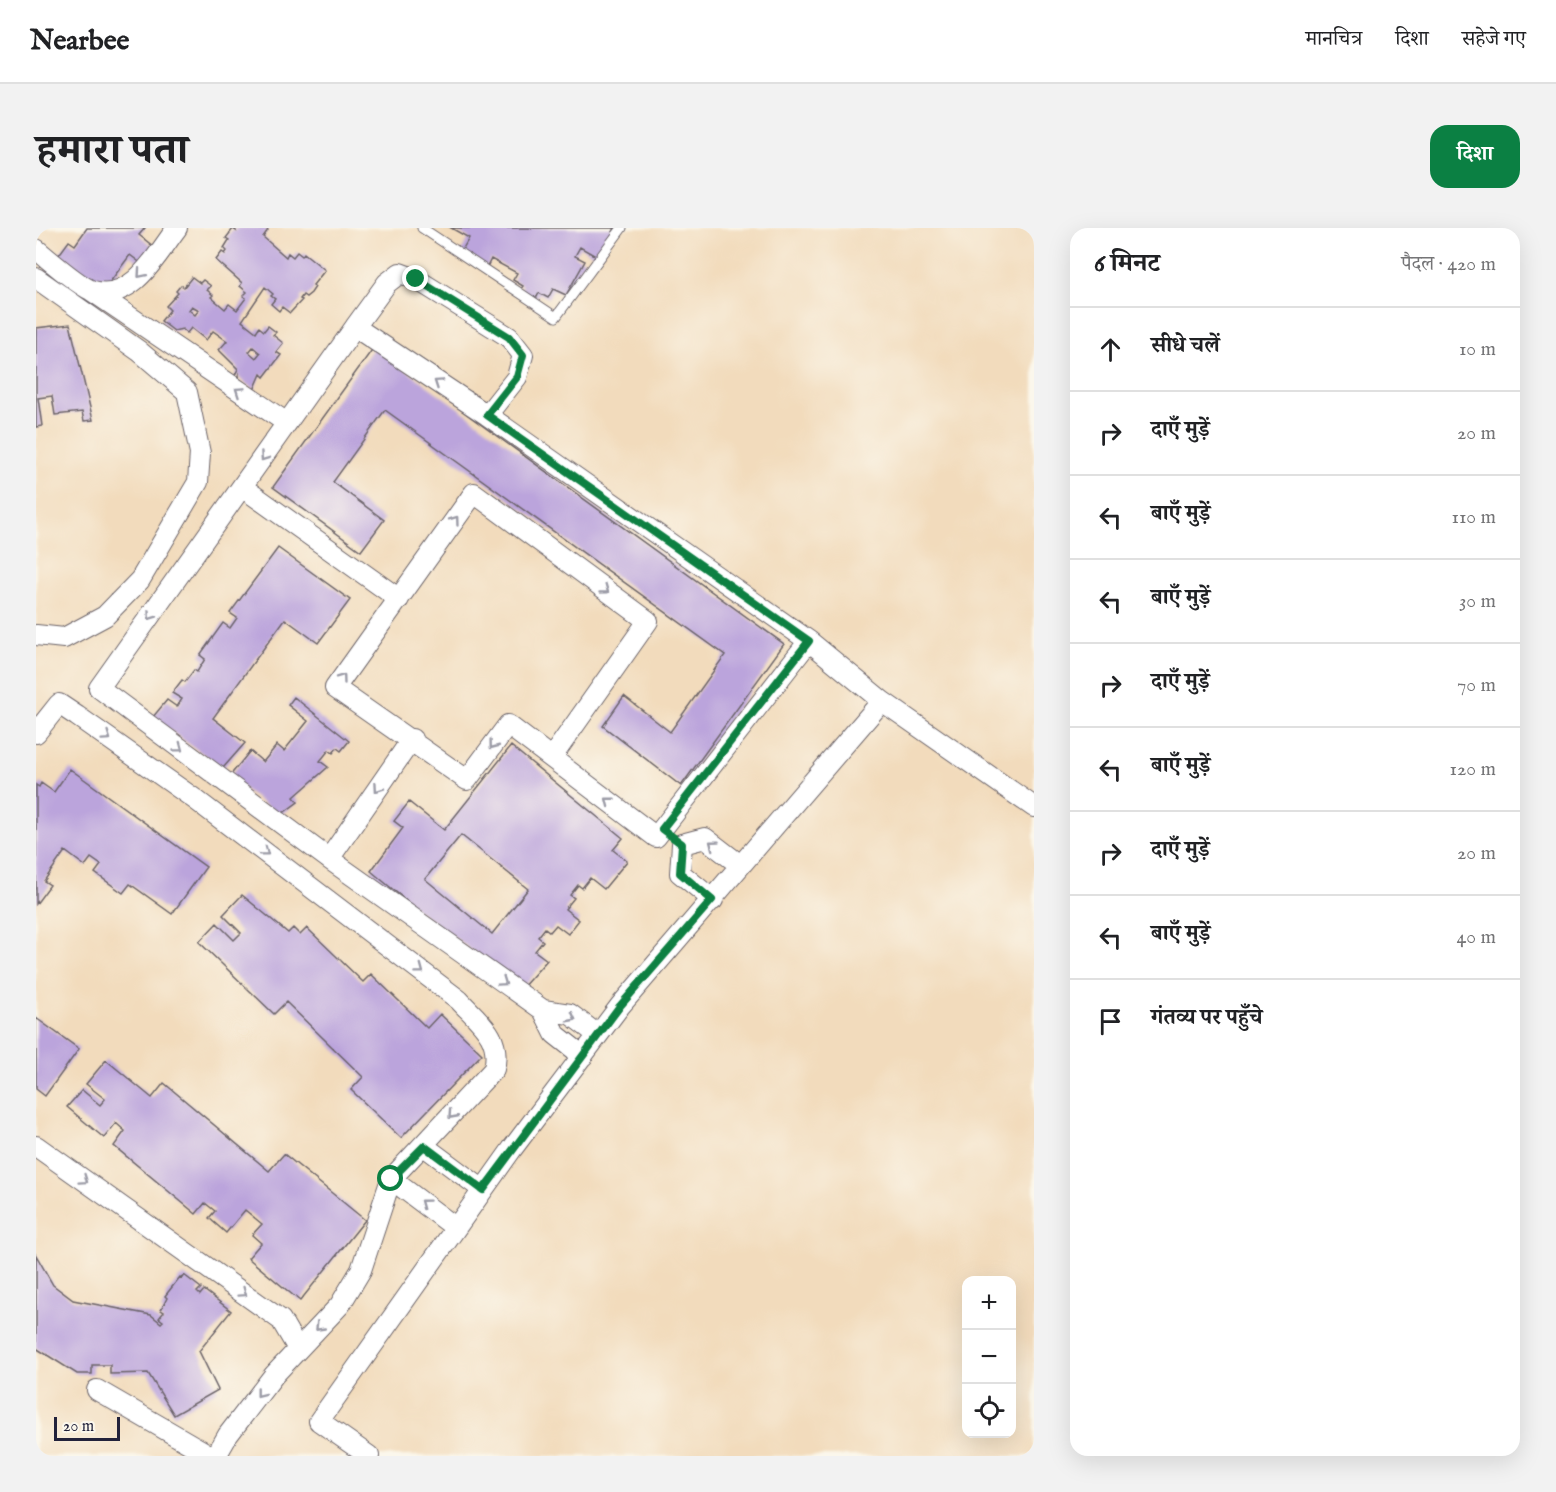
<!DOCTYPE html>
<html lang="hi">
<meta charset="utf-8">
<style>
:root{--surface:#fff;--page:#f2f2f2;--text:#202124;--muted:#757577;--line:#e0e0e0;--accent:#0b8043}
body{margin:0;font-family:"IM FELL English","Noto Serif Devanagari",serif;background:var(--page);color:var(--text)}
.controls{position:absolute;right:18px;bottom:18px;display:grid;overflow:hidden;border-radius:12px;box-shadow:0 6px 24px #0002}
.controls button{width:54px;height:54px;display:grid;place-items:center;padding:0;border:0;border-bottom:2px solid var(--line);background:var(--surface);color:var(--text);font:30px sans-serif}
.scale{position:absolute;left:18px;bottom:15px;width:66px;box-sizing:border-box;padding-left:6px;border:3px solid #22223b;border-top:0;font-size:16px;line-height:21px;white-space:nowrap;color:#22223b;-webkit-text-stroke:4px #fbf7ec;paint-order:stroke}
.stop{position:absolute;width:18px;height:18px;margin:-14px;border:4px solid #0b8043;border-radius:50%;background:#fff}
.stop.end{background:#0b8043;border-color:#fff;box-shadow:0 2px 6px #0008}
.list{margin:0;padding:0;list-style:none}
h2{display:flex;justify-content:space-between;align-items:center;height:78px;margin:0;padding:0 24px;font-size:26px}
h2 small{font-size:20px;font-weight:400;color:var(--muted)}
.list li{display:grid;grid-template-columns:39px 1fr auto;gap:18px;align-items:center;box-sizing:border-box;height:84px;padding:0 24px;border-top:2px solid var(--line)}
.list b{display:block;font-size:22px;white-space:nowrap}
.list em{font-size:20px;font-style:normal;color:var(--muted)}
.icon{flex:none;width:33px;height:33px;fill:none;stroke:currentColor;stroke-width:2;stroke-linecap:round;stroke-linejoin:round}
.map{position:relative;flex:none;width:998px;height:1228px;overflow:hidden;border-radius:18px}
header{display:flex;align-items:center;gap:36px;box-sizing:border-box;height:84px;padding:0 30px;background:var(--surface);border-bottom:2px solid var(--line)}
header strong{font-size:28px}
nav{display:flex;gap:33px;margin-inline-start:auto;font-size:21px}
.intro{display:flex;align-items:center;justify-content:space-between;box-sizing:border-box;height:144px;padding:0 36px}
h1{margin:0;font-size:42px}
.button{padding:15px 27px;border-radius:18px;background:var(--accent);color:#fff;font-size:21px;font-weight:700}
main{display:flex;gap:36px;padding:0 36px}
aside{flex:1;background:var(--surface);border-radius:18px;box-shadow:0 6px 24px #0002}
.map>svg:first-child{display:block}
.building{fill:#bba4dc;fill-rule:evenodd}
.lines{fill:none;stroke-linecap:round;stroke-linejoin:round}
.lane-casing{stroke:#6b6368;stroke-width:11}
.street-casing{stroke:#6b6368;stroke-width:22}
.lane{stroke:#fff;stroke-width:9}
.street{stroke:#fff;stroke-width:20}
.oneway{stroke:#9c9ca7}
.route{stroke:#0b8043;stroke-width:8}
</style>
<header>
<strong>Nearbee</strong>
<nav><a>मानचित्र</a><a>दिशा</a><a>सहेजे गए</a></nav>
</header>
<div class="intro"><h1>हमारा पता</h1><a class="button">दिशा</a></div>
<main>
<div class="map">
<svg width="998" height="1228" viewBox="0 0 998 1228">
<rect width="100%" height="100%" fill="#fbf7ec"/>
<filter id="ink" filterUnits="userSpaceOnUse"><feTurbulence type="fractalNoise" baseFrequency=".0167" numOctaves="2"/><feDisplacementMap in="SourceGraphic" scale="12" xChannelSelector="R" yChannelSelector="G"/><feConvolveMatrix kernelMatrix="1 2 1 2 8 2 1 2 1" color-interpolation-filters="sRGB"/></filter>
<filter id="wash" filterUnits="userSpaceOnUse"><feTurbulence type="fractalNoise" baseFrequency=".008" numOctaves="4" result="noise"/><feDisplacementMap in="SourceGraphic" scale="24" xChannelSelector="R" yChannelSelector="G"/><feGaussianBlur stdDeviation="1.35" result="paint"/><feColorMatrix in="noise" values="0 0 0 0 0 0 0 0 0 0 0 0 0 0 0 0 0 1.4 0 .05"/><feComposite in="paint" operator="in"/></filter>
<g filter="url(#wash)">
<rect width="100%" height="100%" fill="#f2dbbc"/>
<g id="blocks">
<path class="building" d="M51 0H109L103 7 118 19 106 36 94 27 68 62 22 28 33 13 39 17Z
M199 0H230L232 2 227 9 250 29 252 25 257 29 261 24 266 28 268 25 289 42 277 57 279 59 275 65 270 69 267 67 264 71 266 72 254 85 246 79 243 83 235 76 239 71 235 68 237 66 229 59 206 93 220 104 223 99 228 103 232 98 240 104 237 107 247 115 240 124 245 127 228 149 225 146 218 162 203 150V146L201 149 199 147 202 141 183 122 191 113 177 103 170 112 155 100 151 105 146 101 138 103 125 93 134 82 130 78 142 65 140 63 145 57 148 59 156 49 164 55 167 52 175 58 171 62 177 67 175 69 189 81 193 76 201 82 210 70 207 68 211 64 204 58 206 55 180 32 186 24 189 26 191 23 188 20 193 12 190 10 197 1 200 3ZM156 78 163 82 159 87 153 82ZM217 119 224 125 220 130 213 124Z
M415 0H579L563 30 544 19 539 28 549 33 530 67 517 61 512 70 503 65 501 69H496L484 62 487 58 477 52 481 45 455 31 451 39 425 24 433 10Z
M34 96 57 192 48 193 46 184 19 187 16 168 2 170 6 198 0 199V100Z
M338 119 748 416 645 558 567 498 588 468 634 504 689 427 349 182 297 254 348 292 325 323 237 259Z
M242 320 314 372 282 415 249 391 177 490 209 515 187 540 116 490 131 472 141 479 146 471 136 465 146 452 149 454 158 442 161 444 169 431 164 427 187 395 194 400 201 390 194 385Z
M258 469 313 513 305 523 301 520 297 525 293 522 284 533 292 539 258 569 262 574 243 588 193 549 214 523 227 534 241 517 248 523 272 493 252 477Z
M475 518 587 610 577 622 591 633 568 661 554 650 546 660 542 657 534 667 538 670 529 681 543 692 532 706 520 697 514 704 509 700 502 709 507 713 499 723 511 732 486 760 379 680 335 643 367 600 358 593 373 574 408 602ZM425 607 492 661 456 706 389 651Z
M34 541 170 639 136 686 94 656 87 665 59 645 65 637 55 630 49 638 29 623 8 653 14 657 0 676V557L3 559 5 555 18 564Z
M206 667 252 705 257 700 264 707 271 700 327 754 335 746 391 800 404 786 446 826 365 910 315 862 327 849 250 774 238 786 163 714 181 695 198 712 205 705 187 687Z
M0 790 43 821 9 868 0 861Z
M70 832 116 870 128 855 233 943 248 926 329 992 264 1073 212 1030 225 1015 216 1007 226 996 209 982 190 1005 173 990 179 983 169 975 160 986 78 918 89 903 80 895 68 910 31 879 46 862 64 877 69 871 50 856Z
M0 1027 17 1057 37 1072 115 1087 125 1095 127 1093 123 1090 128 1084 125 1082 131 1070 129 1068 144 1049 146 1050 148 1047 165 1060 161 1064 164 1067 168 1062 195 1083 163 1123 182 1162 138 1187 112 1145 74 1146V1137H56V1146H41L0 1120Z"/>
</g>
</g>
<g filter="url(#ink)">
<use href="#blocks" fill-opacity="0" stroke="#6b6368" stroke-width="1.5"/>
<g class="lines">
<g class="lane-casing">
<path id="lane" d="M386 0 520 89 586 0"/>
</g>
<g class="street-casing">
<path id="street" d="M0 21C12 31 44 59 57 63 97 74 121 26 141 0
M0 50 103 123 151 164 164 225 162 254 104 352 69 388 28 410 0 407
M56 63 251 195
M319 99 351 55 364 45 380 51 473 109 487 127 481 149 451 187
M206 259 363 371
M0 505 23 476 41 488 160 572 423 772C443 794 466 808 458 841L355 951 325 1042 304 1077 238 1147 192 1207 180 1228
M376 511 293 631 507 782 534 786 562 807
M516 529 612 393 438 265 299 460 431 552 472 497 620 609 773 413
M646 616 644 645 677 672
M646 616 669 610 704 637
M293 631 63 460 319 99 451 187 773 413 846 473
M507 782 519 806 547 828
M0 918 245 1092 262 1121
M388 918 447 962
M355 951 420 1000
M61 1162 175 1228
M333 1228 283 1193 476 921 584 778 846 473 998 579"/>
</g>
<use href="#lane" class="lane"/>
<use href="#street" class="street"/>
</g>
<defs><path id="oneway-chevron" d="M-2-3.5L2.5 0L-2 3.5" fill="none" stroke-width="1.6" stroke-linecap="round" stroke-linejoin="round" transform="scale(1.5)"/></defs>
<g class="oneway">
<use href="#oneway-chevron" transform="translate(105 46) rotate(131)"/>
<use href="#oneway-chevron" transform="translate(402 155) rotate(-146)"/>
<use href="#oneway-chevron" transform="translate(203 163) rotate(-146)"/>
<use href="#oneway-chevron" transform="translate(228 229) rotate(125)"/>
<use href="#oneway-chevron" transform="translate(419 292) rotate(-54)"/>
<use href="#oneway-chevron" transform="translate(569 362) rotate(36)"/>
<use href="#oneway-chevron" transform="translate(115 388) rotate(126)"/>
<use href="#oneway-chevron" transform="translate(306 450) rotate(-54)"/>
<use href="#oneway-chevron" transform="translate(71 509) rotate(35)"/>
<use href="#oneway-chevron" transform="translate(457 517) rotate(127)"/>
<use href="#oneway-chevron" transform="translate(143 520) rotate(37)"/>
<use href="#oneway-chevron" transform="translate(342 560) rotate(125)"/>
<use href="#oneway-chevron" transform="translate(573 573) rotate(-142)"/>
<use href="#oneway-chevron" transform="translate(677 616) rotate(-143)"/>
<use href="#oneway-chevron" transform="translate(229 624) rotate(37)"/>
<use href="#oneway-chevron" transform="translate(384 742) rotate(37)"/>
<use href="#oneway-chevron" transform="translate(467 754) rotate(35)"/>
<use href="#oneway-chevron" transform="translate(536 790) rotate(28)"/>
<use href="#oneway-chevron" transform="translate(416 887) rotate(132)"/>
<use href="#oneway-chevron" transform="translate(48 952) rotate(35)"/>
<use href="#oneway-chevron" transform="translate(388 975) rotate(-143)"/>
<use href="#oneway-chevron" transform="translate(207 1065) rotate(35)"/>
<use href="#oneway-chevron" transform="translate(283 1099) rotate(134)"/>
<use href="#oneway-chevron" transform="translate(224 1165) rotate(128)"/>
</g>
</g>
<g class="lines" filter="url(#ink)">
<path class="route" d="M355 951 388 918 447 962 584 778 676 672 644 645 646 616 626 601 773 413 451 187 481 149 487 127 473 109 380 51"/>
</g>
</svg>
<div class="controls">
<button>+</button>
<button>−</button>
<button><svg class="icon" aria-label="locate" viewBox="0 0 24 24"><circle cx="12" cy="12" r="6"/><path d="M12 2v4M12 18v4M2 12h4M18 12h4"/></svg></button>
</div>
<div class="scale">20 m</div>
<div class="stop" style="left:355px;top:951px"></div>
<div class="stop end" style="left:380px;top:51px"></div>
</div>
<aside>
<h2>6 मिनट<small>पैदल · 420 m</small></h2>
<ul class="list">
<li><svg class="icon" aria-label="ahead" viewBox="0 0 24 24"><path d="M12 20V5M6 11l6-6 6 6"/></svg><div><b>सीधे चलें</b></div><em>10 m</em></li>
<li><svg class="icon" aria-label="right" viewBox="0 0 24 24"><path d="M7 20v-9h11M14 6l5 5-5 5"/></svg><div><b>दाएँ मुड़ें</b></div><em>20 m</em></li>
<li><svg class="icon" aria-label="left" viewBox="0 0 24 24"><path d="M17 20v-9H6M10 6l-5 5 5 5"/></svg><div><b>बाएँ मुड़ें</b></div><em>110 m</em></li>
<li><svg class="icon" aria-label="left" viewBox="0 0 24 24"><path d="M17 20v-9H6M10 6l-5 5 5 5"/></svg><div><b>बाएँ मुड़ें</b></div><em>30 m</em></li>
<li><svg class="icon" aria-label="right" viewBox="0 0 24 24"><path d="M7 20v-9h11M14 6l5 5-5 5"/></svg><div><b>दाएँ मुड़ें</b></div><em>70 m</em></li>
<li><svg class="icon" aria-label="left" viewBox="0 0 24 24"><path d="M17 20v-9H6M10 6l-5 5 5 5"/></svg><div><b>बाएँ मुड़ें</b></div><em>120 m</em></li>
<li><svg class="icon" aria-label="right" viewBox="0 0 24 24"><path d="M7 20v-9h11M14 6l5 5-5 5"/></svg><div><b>दाएँ मुड़ें</b></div><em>20 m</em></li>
<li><svg class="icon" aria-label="left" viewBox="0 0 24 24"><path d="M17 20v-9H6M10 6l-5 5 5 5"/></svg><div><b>बाएँ मुड़ें</b></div><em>40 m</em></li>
<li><svg class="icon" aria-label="arrive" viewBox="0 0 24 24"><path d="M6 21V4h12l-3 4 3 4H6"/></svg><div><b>गंतव्य पर पहुँचे</b></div></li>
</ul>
</aside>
</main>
